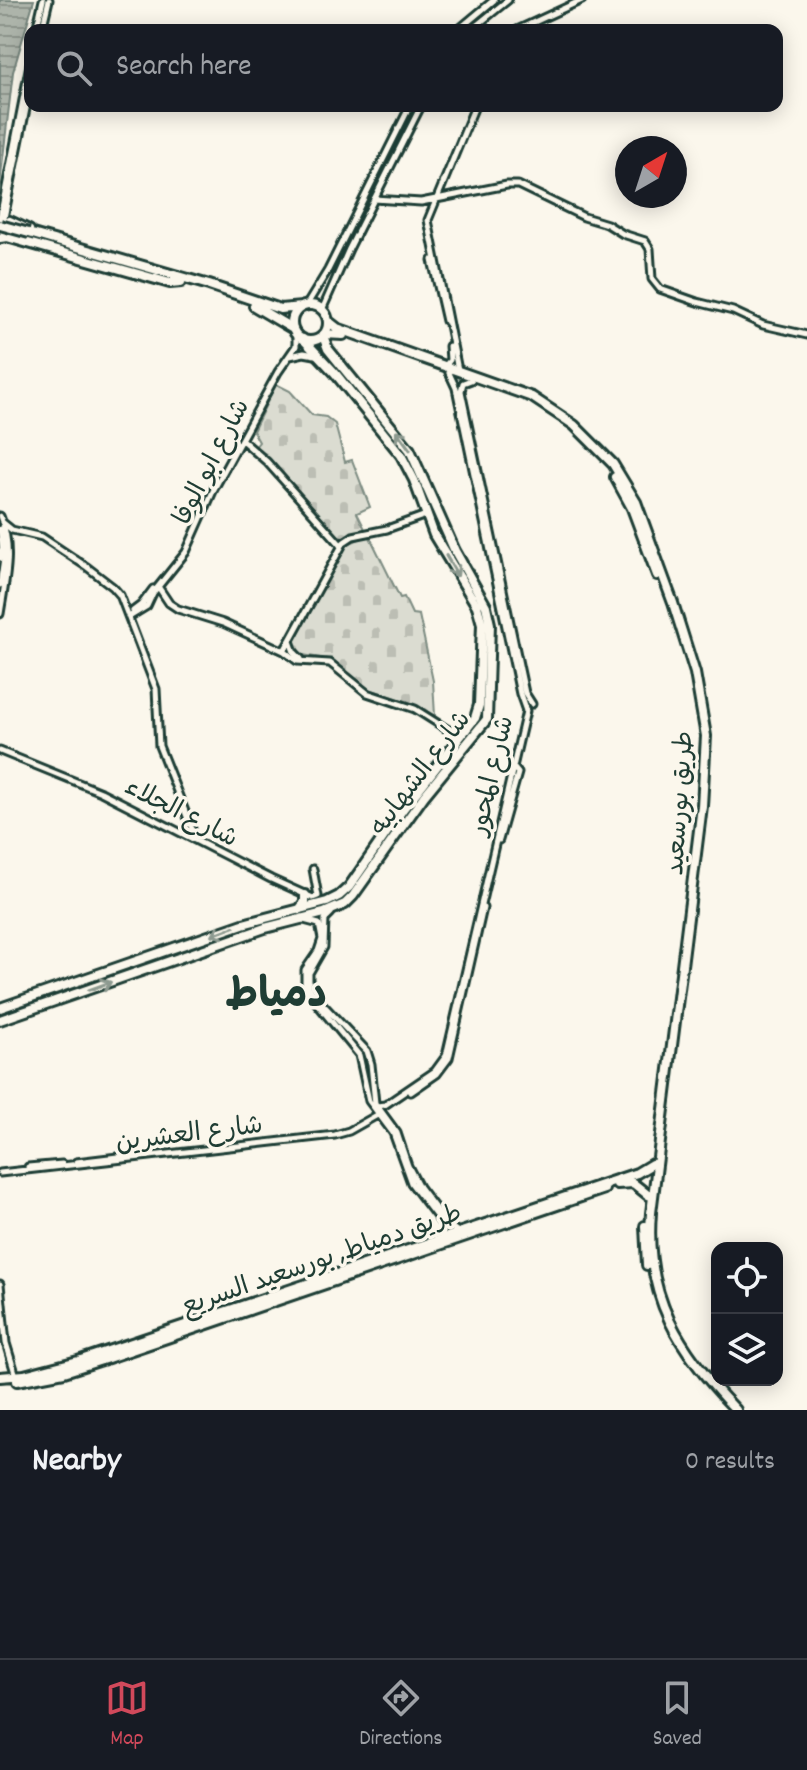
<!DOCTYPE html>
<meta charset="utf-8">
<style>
:root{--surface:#171b24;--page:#20242c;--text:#f1f3f6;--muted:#9ea1a6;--line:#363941;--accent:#d1495b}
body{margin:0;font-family:Dekko,"Playpen Sans Arabic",sans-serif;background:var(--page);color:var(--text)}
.controls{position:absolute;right:24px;bottom:24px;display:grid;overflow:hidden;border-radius:16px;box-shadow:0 4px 20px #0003}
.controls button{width:72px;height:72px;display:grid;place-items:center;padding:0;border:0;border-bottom:2px solid var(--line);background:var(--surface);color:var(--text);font:40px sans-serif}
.compass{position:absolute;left:615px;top:136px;width:72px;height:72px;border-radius:50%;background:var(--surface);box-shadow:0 4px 20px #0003;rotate:39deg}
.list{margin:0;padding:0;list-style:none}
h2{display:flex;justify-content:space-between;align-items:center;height:104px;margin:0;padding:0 32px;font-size:34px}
h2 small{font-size:26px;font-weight:400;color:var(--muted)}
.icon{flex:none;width:44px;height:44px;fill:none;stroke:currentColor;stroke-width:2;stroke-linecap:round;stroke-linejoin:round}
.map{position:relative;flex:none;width:807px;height:1410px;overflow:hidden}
.search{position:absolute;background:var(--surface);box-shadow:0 4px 20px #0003;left:24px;right:24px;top:24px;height:88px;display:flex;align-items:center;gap:20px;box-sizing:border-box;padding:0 28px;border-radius:16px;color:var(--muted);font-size:30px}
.sheet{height:248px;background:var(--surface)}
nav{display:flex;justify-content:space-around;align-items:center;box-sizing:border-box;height:112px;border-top:2px solid var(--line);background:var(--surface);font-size:22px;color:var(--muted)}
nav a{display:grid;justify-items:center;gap:4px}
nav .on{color:var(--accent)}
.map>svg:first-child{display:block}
.cemetery{fill:url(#cemetery-stones);stroke:#7d8c82;stroke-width:2}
.water{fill:url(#water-rules);stroke:#74847b;stroke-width:2}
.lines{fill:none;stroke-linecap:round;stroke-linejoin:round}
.secondary-casing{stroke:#1f3d34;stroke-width:11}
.highway-casing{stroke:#1f3d34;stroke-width:14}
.secondary{stroke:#fbf7ec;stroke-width:5}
.highway{stroke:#fbf7ec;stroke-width:8}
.highway-bridge-casing{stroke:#1f3d34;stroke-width:14;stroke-linecap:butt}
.highway-bridge{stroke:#fbf7ec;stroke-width:8}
.oneway{stroke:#8d9a90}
.labels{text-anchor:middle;stroke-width:7;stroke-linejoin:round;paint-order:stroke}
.street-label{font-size:26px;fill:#1f3d34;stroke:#fbf7ec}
.town-label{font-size:42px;font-weight:bold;fill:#1f3d34;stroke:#fbf7ec}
</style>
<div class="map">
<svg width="807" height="1410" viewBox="0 0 807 1410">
<defs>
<pattern id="cemetery-stones" width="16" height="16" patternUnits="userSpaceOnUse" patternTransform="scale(2)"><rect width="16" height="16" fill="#dbdcd1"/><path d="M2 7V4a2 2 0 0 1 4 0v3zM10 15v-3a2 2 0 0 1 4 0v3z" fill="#bcbeb4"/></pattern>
<pattern id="water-rules" width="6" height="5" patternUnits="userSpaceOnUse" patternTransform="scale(2)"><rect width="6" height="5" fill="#adb4aa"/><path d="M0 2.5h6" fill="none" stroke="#8c948b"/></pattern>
</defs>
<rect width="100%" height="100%" fill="#fbf7ec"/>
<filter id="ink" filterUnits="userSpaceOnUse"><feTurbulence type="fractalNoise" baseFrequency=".0125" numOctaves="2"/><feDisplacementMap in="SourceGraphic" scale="16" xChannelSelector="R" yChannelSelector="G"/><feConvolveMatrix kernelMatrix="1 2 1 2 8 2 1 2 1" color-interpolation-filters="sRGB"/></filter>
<g filter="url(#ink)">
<path class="cemetery" d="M276 384 290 391 312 415 326 417 335 424 345 462 352 460 370 507 357 513 365 529 343 537 335 535 255 447 259 442 253 431Z
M369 535 400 598 404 597 412 614 419 615 433 681 435 716 409 702 366 688 332 660 303 655 295 650V639L345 545Z"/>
<path class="water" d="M0 0H34L13 72 0 184Z"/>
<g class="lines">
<g class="secondary-casing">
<path id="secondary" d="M36 30 43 0
M42 30 49 0
M458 30 494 0
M471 30 508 0
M517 30 582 0
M374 199 421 202 507 185H518L584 217 607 224 623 234 645 241 650 249 652 279 660 289 697 302 733 311 763 325 807 335
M0 218 30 64
M2 228 30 89
M432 260 446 321
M306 306 328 270 410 106
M322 310 349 249 421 106
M290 356 304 353 315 355
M445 366 450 360 449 346
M458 370 428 220 475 106
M471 380 463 383 461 391 525 693 532 704
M242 440 267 462 341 545
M0 516C14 548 5 581 0 614
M2 522 12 530 42 537 87 567 113 587 120 595 156 689 159 746 192 829 191 837
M0 529 4 558 0 585
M0 551V558
M159 588 169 603 178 609 223 623 284 651 297 661 330 663 367 693 415 709 453 733 463 732
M133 611 141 605 153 589
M129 617 147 606 153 593 186 552 214 489 278 372 296 346V334
M290 641 294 652 301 659
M284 651 344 542 353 536 387 529 426 515
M0 751 101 792 271 879 313 898 318 896 313 869
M499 840 518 773 513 767
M331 913 325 919 324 947 309 973V986L314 995 367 1051 371 1064 375 1103 397 1133 408 1166 419 1187 447 1224 458 1232
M300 919 319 924 322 939 318 951 305 970V989L359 1055 369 1101 393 1133 411 1183 443 1225V1237
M411 1092 437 1074 449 1058 483 908
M377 1106 385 1105 435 1071 446 1056 526 711 520 694 456 388 449 373
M76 1162 126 1156
M28 1167 62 1164
M0 1173 335 1135 349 1131 379 1114
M0 1284 6 1343 16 1376"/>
</g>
<g class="highway-casing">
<path id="highway" d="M29 233 209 285 280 309 302 307
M7 237 4 232 10 221 29 230
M0 238 7 237 170 283 181 282
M292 323a18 18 0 1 1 36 0a18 18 0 1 1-36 0Z
M254 306 293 329
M328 321 337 328 532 397 574 425 613 464 636 502 673 603 695 673 706 736 702 806 651 1213C644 1297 680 1352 736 1410
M324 334 343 335
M615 477 632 508 657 575
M299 910 305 902V895
M0 1008 243 924 327 902 339 896 349 887 403 809 475 718 479 705 482 624 477 606 434 535 414 480 401 455 335 373 303 339
M0 1020 265 928 324 913 345 904 353 896 424 796 487 719 490 624 486 606 455 551 410 450 328 349 323 336
M617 1184 633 1183 648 1195
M645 1226 647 1265
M0 1377 24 1375 78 1361 637 1173 652 1164
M17 1381 64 1372 108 1358 604 1189"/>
</g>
<use href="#secondary" class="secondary"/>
<use href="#highway" class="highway"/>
<g class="highway-bridge-casing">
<path id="highway-bridge" d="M0 225 29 233"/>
</g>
<use href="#highway-bridge" class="highway-bridge"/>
</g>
<defs><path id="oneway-shaft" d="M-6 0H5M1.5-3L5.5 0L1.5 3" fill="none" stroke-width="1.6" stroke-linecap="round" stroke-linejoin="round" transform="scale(2)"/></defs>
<g class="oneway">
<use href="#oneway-shaft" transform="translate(403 440) rotate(-126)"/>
<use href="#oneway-shaft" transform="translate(452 566) rotate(60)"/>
<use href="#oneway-shaft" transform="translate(223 931) rotate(159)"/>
<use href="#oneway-shaft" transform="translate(100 986) rotate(-20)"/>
</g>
</g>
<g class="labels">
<g class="street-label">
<text transform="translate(210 461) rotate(-63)" y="9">شارع ابو الوفا</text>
<text transform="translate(419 772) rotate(-53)" y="9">شارع الشهابيه</text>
<text transform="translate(490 775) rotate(-77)" y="9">شارع المحور</text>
<text transform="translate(678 803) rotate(-86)" y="9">طريق بورسعيد</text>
<text transform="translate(182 811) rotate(27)" y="9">شارع الجلاء</text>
<text transform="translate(189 1132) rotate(-7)" y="9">شارع العشرين</text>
<text transform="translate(321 1258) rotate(-19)" y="9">طريق دمياط, بورسعيد السريع</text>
</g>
<g class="town-label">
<text x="276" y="1006">دمياط</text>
</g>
</g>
</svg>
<div class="controls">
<button><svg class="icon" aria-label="locate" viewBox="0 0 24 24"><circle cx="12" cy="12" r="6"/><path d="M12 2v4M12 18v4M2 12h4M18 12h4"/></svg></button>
<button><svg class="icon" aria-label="layers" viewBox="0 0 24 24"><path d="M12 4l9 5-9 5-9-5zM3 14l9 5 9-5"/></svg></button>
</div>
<svg class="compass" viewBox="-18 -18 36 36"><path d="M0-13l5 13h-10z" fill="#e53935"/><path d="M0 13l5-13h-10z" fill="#9ea1a6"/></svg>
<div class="search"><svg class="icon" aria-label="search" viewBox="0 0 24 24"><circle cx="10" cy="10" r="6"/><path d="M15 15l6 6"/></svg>Search here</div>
</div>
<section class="sheet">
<h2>Nearby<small>0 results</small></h2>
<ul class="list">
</ul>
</section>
<nav>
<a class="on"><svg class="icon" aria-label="map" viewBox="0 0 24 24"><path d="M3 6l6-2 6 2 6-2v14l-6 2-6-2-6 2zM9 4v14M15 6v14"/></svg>Map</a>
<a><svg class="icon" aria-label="directions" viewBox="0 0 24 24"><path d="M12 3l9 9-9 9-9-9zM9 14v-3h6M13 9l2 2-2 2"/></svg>Directions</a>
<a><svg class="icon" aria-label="saved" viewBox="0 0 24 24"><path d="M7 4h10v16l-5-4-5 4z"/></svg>Saved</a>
</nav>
